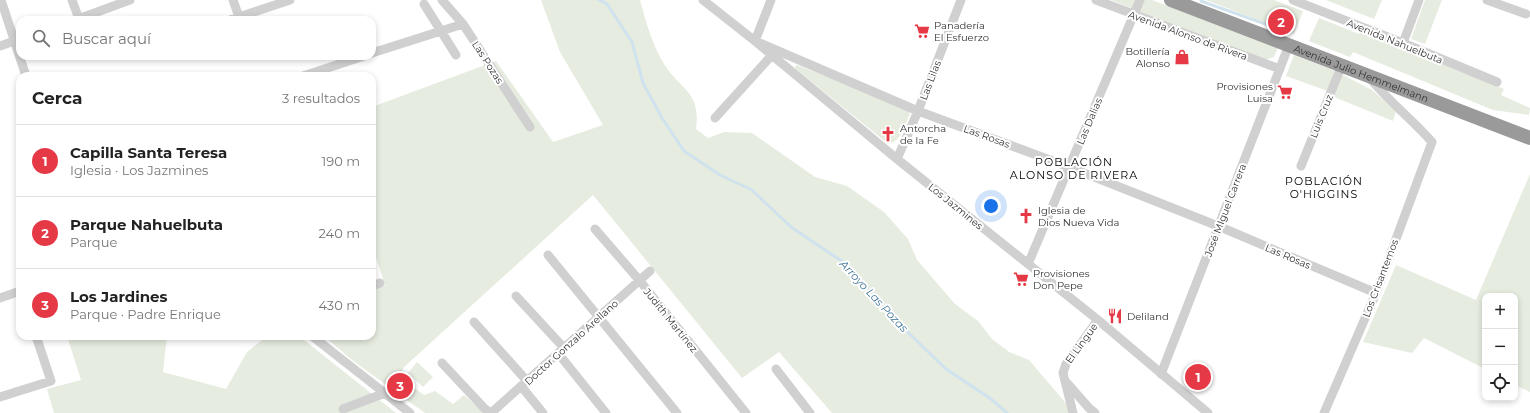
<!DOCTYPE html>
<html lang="es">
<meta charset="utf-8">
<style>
:root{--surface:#fff;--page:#f6f6f6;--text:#222;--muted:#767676;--line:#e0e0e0;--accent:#e63946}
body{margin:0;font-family:Montserrat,sans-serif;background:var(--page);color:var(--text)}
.controls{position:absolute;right:12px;bottom:12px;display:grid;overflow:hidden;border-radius:8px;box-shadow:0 2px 6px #0003}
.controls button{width:36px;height:36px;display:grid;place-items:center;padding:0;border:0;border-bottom:1px solid var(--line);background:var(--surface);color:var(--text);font:20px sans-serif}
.you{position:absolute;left:991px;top:206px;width:14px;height:14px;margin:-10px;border:3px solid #fff;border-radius:50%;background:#1a73e8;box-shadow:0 0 0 6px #1a73e833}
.badge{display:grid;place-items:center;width:26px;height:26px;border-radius:50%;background:var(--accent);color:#fff;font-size:13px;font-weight:700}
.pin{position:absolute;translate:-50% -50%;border:2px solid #fff;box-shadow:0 1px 4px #0006}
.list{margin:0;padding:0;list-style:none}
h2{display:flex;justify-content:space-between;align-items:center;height:52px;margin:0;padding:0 16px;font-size:17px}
h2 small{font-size:13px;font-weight:400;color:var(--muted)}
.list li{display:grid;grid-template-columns:26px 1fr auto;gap:12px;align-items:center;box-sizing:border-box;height:72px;padding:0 16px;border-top:1px solid var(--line)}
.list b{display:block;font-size:15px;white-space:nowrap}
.list p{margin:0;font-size:13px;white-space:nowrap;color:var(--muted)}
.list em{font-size:13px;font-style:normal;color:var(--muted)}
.icon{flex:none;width:22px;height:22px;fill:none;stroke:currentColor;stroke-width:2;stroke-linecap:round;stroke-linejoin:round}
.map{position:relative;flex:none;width:1530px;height:413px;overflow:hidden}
.search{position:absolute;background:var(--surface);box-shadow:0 2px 6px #0003;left:16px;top:16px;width:360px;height:44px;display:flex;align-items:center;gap:10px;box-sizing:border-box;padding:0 14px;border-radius:12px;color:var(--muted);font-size:15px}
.panel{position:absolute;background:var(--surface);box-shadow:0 2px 6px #0003;left:16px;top:72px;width:360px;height:268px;border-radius:12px}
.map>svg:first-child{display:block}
.green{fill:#e6ecdf}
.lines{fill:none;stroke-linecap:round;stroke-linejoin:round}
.stream{stroke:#cfe2ee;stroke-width:3}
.minor{stroke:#d0d0d0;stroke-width:9}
.highway{stroke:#9a9a9a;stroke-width:14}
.labels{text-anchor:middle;stroke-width:4;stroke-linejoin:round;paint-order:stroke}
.poi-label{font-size:10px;fill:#333;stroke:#fff;text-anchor:start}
.street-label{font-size:10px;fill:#333;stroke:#fff}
.neighbourhood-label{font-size:11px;letter-spacing:1px;fill:#000;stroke:#fff}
.water-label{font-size:11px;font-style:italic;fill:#3f7597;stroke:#fff}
</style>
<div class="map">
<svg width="1530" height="413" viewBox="0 0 1530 413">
<rect width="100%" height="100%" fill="#fff"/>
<path class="green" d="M541 0H640C646 22 652 44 664 64 681 91 701 91 696 129L708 138 724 132 752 133 815 177 847 186 884 212 908 239 917 260 955 304 978 321 992 339 1009 352 1029 360 1064 401 1072 413H832L779 352 742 378 593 195 403 368 404 381 424 395 435 391 453 404 464 395 484 413H425L352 360 324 336H372V291L385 285 372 245V107L496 61 553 142 603 125 560 52Z
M1111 0H1152L1278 48 1274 57 1265 60H1261Z
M1206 0H1274L1303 11 1294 34Z
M1326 0H1382L1374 19Z
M1425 0H1442L1425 44 1411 39Z
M1319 18 1359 34 1361 31 1504 89 1501 95 1530 108 1529 115 1493 110 1353 52 1350 57 1309 41Z
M1294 55 1335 71 1328 91 1286 76Z
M797 65 907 108 910 114C905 124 900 145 887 143L796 69 795 66Z
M1343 75 1372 90 1396 111 1393 121 1334 97Z
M1530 174V392L1515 385V296H1485V369L1424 338 1412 353 1363 342 1396 265 1476 300Z
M67 336H167L163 372 226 389 247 352 267 336H299L396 413H54L47 389 81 380Z
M417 362 433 377 423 387 408 373Z"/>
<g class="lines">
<path class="stream" d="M599 0 607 4 632 42 643 83 662 118 684 151 720 175 752 190 791 227 846 264 890 315 946 369 991 399 1007 413
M1201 1 1290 33"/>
<path class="minor" d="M1 0 26 76
M72 0 79 19
M233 0 239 17
M442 0 463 24 530 127
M703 0 755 41 897 159 1098 320 1208 413
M771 0 755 41 918 111 1069 167 1218 226 1376 293
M1096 0 1280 69
M1293 0 1403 43 1497 82
M1487 0 1526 14
M424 4 456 55
M75 20 130 0
M230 20 290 0
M1403 43 1419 0
M0 46 20 39
M372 53 463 24
M303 76 364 56
M715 118 772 55
M897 159 918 111 961 0
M1301 166 1342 65
M595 229 640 281 746 413
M548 255 677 413
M1028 264 1140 0
M372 286 380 283
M516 296 564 348
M0 298 20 291
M474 322 527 381
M312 336 410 413
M558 353 606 413
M442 363 485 409 491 413
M776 369 810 413
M1161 374 1289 45
M1067 383 1089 408 1095 413
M521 386 543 413
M0 397 51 381 36 336
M343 409 385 393
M491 413 650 271
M1073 413 1063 373 1066 364 1098 320
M1324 413 1376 293 1432 142C1412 119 1388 101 1369 77"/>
<path class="highway" id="s1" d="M1171 0 1530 138"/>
</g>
<defs>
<g id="supermarket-bare" transform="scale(1.2)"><path d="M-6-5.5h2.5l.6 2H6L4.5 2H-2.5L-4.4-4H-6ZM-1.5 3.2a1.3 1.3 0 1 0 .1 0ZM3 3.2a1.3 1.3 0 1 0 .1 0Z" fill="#e63946" stroke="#fff" stroke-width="2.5" paint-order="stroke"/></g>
<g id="shop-bare" transform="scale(1.2)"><path d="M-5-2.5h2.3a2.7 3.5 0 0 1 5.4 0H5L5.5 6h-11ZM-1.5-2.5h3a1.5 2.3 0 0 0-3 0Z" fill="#e63946" stroke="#fff" stroke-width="2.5" paint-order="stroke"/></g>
<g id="church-bare" transform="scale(1.2)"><path d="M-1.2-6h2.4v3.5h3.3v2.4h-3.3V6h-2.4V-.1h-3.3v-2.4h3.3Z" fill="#e63946" stroke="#fff" stroke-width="2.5" paint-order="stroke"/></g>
<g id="restaurant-bare" transform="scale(1.2)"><path d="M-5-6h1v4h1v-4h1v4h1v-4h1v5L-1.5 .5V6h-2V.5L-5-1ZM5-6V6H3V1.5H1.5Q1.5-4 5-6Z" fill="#e63946" stroke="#fff" stroke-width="2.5" paint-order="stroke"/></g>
</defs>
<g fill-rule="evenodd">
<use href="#supermarket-bare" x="922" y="31"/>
<use href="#shop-bare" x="1182" y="57"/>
<use href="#supermarket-bare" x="1285" y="92"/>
<use href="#church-bare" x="888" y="134"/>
<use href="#church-bare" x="1026" y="216"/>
<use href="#supermarket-bare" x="1021" y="279"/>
<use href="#restaurant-bare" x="1115" y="316"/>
</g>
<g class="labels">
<g class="poi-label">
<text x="934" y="29">Panadería<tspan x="934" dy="12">El Esfuerzo</tspan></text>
<text x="1170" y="55" text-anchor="end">Botillería<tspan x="1170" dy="12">Alonso</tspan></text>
<text x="1273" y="90" text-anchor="end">Provisiones<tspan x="1273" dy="12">Luisa</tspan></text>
<text x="900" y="132">Antorcha<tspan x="900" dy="12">de la Fe</tspan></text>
<text x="1038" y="214">Iglesia de<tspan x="1038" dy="12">Dios Nueva Vida</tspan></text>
<text x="1033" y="277">Provisiones<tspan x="1033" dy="12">Don Pepe</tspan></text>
<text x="1127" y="320">Deliland</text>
</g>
<g class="street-label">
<text transform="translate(1188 35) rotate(20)" y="4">Avenida Alonso de Rivera</text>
<text transform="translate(1395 41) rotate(22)" y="4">Avenida Nahuelbuta</text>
<text transform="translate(488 62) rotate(57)" y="4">Las Pozas</text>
<text dy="4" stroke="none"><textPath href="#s1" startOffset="204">Avenida Julio Hemmelmann</textPath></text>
<text transform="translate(930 80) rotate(-69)" y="4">Las Lilas</text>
<text transform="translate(1321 116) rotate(-68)" y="4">Luis Cruz</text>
<text transform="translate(1089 121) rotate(-67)" y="4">Las Dalias</text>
<text transform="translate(987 136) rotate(20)" y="4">Las Rosas</text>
<text transform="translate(956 206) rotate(39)" y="4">Los Jazmines</text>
<text transform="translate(1225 210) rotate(-69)" y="4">José MIguel Carrera</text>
<text transform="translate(1288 256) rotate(23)" y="4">Las Rosas</text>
<text transform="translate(1380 278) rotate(-69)" y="4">Los Crisantemos</text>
<text transform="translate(671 320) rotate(51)" y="4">Judith Martínez</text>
<text transform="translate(571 342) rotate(-42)" y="4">Doctor Gonzalo Arellano</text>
<text transform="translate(1081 343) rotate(-54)" y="4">El Lingue</text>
</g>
<g class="neighbourhood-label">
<text x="1074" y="166">POBLACIÓN<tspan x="1074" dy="13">ALONSO DE RIVERA</tspan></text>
<text x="1324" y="185">POBLACIÓN<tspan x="1324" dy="13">O'HIGGINS</tspan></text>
</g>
<g class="water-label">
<text transform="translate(874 296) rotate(47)" y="4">Arroyo Las Pozas</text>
</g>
</g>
</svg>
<div class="controls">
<button>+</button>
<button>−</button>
<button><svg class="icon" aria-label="locate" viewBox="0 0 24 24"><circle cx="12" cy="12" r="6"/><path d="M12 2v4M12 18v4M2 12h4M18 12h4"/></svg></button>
</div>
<div class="you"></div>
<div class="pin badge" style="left:1198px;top:377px">1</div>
<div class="pin badge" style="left:1281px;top:22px">2</div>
<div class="pin badge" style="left:400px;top:386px">3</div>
<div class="search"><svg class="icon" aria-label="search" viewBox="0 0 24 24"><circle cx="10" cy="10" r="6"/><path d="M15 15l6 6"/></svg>Buscar aquí</div>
<section class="panel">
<h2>Cerca<small>3 resultados</small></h2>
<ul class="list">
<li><span class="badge">1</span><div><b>Capilla Santa Teresa</b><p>Iglesia · Los Jazmines</p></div><em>190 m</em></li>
<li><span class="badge">2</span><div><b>Parque Nahuelbuta</b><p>Parque</p></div><em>240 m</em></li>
<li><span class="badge">3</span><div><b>Los Jardines</b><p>Parque · Padre Enrique</p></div><em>430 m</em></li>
</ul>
</section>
</div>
